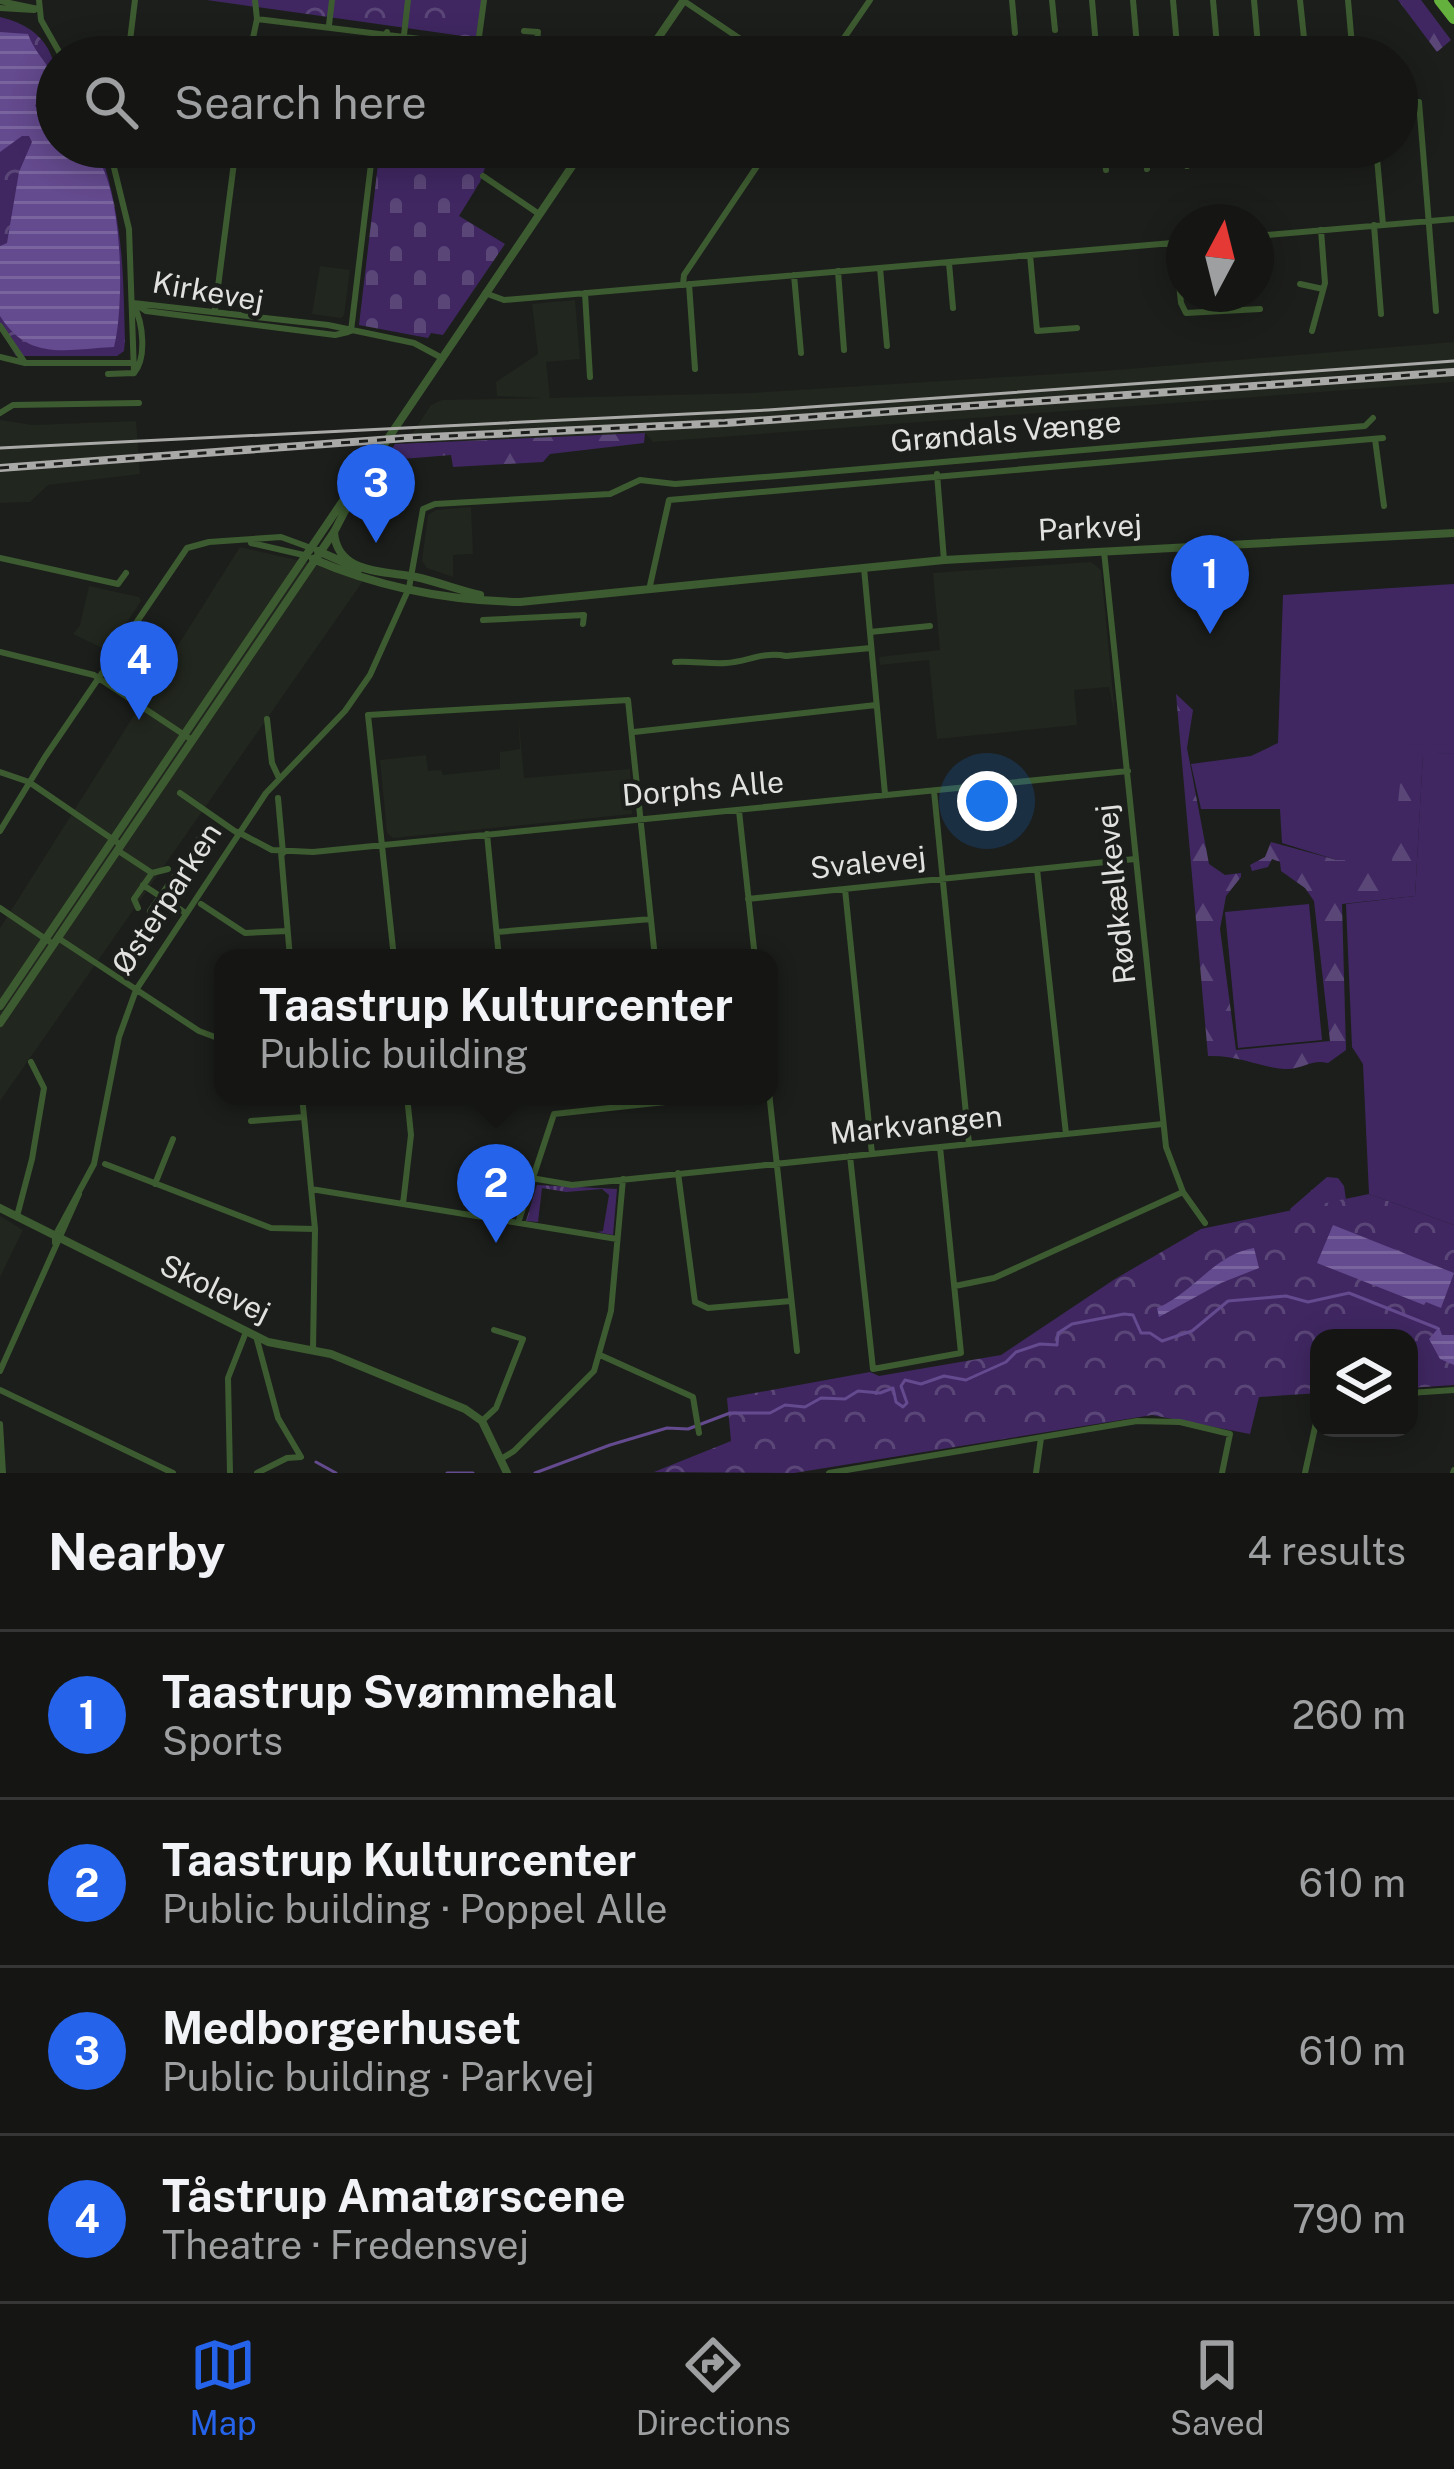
<!DOCTYPE html>
<meta charset="utf-8">
<style>
:root{--surface:#151614;--page:#1e1f1d;--text:#f1f3f6;--muted:#9d9fa0;--line:#343534;--accent:#2563eb}
body{margin:0;font-family:"Public Sans",sans-serif;background:var(--page);color:var(--text)}
.controls{position:absolute;right:36px;bottom:36px;display:grid;overflow:hidden;border-radius:24px;box-shadow:0 6px 30px #0003}
.controls button{width:108px;height:108px;display:grid;place-items:center;padding:0;border:0;border-bottom:3px solid var(--line);background:var(--surface);color:var(--text);font:60px sans-serif}
.compass{position:absolute;left:1166px;top:204px;width:108px;height:108px;border-radius:50%;background:var(--surface);box-shadow:0 6px 30px #0003;rotate:7deg}
.you{position:absolute;left:987px;top:801px;width:42px;height:42px;margin:-30px;border:9px solid #fff;border-radius:50%;background:#1a73e8;box-shadow:0 0 0 18px #1a73e833}
.badge{display:grid;place-items:center;width:78px;height:78px;border-radius:50%;background:var(--accent);color:#fff;font-size:39px;font-weight:700}
.pin{position:absolute;translate:-50% -99px;filter:drop-shadow(0 3px 6px #0008)}
.pin::after{content:'';position:absolute;top:63px;width:42px;height:36px;background:inherit;clip-path:polygon(0 0,100% 0,50% 100%)}
.popup{position:absolute;left:214px;top:949px;width:564px;height:156px;box-sizing:border-box;display:grid;place-content:center;border-radius:24px;background:var(--surface);filter:drop-shadow(0 3px 9px #0005);font-size:39px;white-space:nowrap;color:var(--muted)}
.popup b{font-size:45px;color:var(--text)}
.popup::after{content:'';position:absolute;left:50%;top:100%;margin-left:-24px;border:24px solid transparent;border-top-color:var(--surface)}
.list{margin:0;padding:0;list-style:none}
h2{display:flex;justify-content:space-between;align-items:center;height:156px;margin:0;padding:0 48px;font-size:51px}
h2 small{font-size:39px;font-weight:400;color:var(--muted)}
.list li{display:grid;grid-template-columns:78px 1fr auto;gap:36px;align-items:center;box-sizing:border-box;height:168px;padding:0 48px;border-top:3px solid var(--line)}
.list b{display:block;font-size:45px;white-space:nowrap}
.list p{margin:0;font-size:39px;white-space:nowrap;color:var(--muted)}
.list em{font-size:39px;font-style:normal;color:var(--muted)}
.icon{flex:none;width:66px;height:66px;fill:none;stroke:currentColor;stroke-width:2;stroke-linecap:round;stroke-linejoin:round}
.map{position:relative;flex:none;width:1454px;height:1473px;overflow:hidden}
.search{position:absolute;background:var(--surface);box-shadow:0 6px 30px #0003;left:36px;right:36px;top:36px;height:132px;display:flex;align-items:center;gap:30px;box-sizing:border-box;padding:0 42px;border-radius:66px;color:var(--muted);font-size:45px}
.sheet{height:828px;background:var(--surface)}
nav{display:flex;justify-content:space-around;align-items:center;box-sizing:border-box;height:168px;border-top:3px solid var(--line);background:var(--surface);font-size:33px;color:var(--muted)}
nav a{display:grid;justify-items:center;gap:6px}
nav .on{color:var(--accent)}
.map>svg:first-child{display:block}
.built{fill:#21261e}
.grass{fill:url(#grass-tufts)}
.forest{fill:url(#forest-firs)}
.cemetery{fill:url(#cemetery-stones)}
.park{fill:url(#park-crowns)}
.garden{fill:#402762}
.water{fill:url(#water-rules)}
.lines{fill:none;stroke-linecap:round;stroke-linejoin:round}
.stream{stroke:#644a8e;stroke-width:3}
.minor{stroke:#3d5b30;stroke-width:6}
.tertiary{stroke:#3d5b30;stroke-width:8}
.motorway{stroke:#64b13d;stroke-width:12}
.tram{stroke:#a9aaa8;stroke-width:3}
.rail-casing{stroke:#a9aaa8;stroke-width:8}
.rail{stroke:#1c1e1b;stroke-width:3;stroke-dasharray:9;stroke-linecap:butt}
.labels{text-anchor:middle;stroke-width:9;stroke-linejoin:round;paint-order:stroke}
.street-label{font-size:30px;fill:#e1e2e0;stroke:#1c1e1b}
</style>
<div class="map">
<svg width="1454" height="1473" viewBox="0 0 1454 1473">
<defs>
<pattern id="grass-tufts" width="24" height="20" patternUnits="userSpaceOnUse" patternTransform="scale(3)"><rect width="24" height="20" fill="#402762"/><path d="M3 7l-1-3M5 7V3M7 7l1-3M15 17l-1-3M17 17v-4M19 17l1-3" fill="none" stroke="#5b4678"/></pattern>
<pattern id="forest-firs" width="22" height="20" patternUnits="userSpaceOnUse" patternTransform="scale(3)"><rect width="22" height="20" fill="#402762"/><path d="M5 1l3.5 6h-7zM16 11l3.5 6h-7z" fill="#5b4678"/></pattern>
<pattern id="cemetery-stones" width="16" height="16" patternUnits="userSpaceOnUse" patternTransform="scale(3)"><rect width="16" height="16" fill="#402762"/><path d="M2 7V4a2 2 0 0 1 4 0v3zM10 15v-3a2 2 0 0 1 4 0v3z" fill="#5b4678"/></pattern>
<pattern id="park-crowns" width="20" height="18" patternUnits="userSpaceOnUse" patternTransform="scale(3)"><rect width="20" height="18" fill="#402762"/><path d="M2 6a3 3 0 1 1 6 0M12 15a3 3 0 1 1 6 0" fill="none" stroke="#5b4678"/></pattern>
<pattern id="water-rules" width="6" height="5" patternUnits="userSpaceOnUse" patternTransform="scale(3)"><rect width="6" height="5" fill="#644a8e"/><path d="M0 2.5h6" fill="none" stroke="#7a649e"/></pattern>
</defs>
<rect width="100%" height="100%" fill="#1c1e1b"/>
<path class="built" d="M320 266 350 270 344 315 341 318 312 314Z
M575 300 580 359 546 362 550 398 752 393 1103 371 1454 342V382L653 442 645 433 406 443 431 405 442 400 543 398 497 396 496 382 538 354 532 304Z
M0 420 33 425 136 421 140 474 48 485 30 502 0 503Z
M471 507 473 554 453 555V577L427 568 422 561 428 515 436 510Z
M240 547 310 563 363 581 0 1101V928Z
M1091 562 1101 570 1115 715 1109 687 1074 690 1077 725 937 739 929 660 880 665 879 657 940 650 933 573Z
M89 586 139 597 141 601 108 651 73 634 80 625Z
M518 711 524 778 630 769 632 814 393 838 387 833 380 760 426 755 428 771 441 770 443 775 500 769V752L520 749Z
M0 1216 23 1230 0 1277Z"/>
<path class="grass" d="M537 1185 617 1189 613 1235 597 1232 603 1231 609 1195 602 1189 566 1192 542 1188 538 1222 526 1221Z"/>
<path class="forest" d="M1398 0H1421L1451 40 1437 52Z
M645 433 644 443 550 454 543 462 453 467 451 455 402 459 396 486 370 481 395 444Z
M1176 694 1193 710 1187 748 1209 864 1225 875 1241 873V877L1226 896 1220 929 1236 1050 1330 1041 1314 901 1305 888 1281 871 1280 862 1272 859 1268 867 1252 871 1250 865 1265 857 1271 842 1337 860 1405 729 1432 744H1454V753L1423 755 1415 896 1342 904 1346 1050 1328 1063C1312 1059 1304 1068 1289 1069 1262 1069 1242 1055 1208 1056Z
M1327 1177 1338 1178 1344 1186 1346 1200 1292 1216 1290 1209Z"/>
<path class="cemetery" d="M398 42 514 57H391L392 48Z
M380 147H499L493 158 488 159 480 182 459 216 505 244 443 335 431 333 428 338 359 325Z"/>
<path class="park" d="M207 0H482L477 38Z
M0 17C70 34 57 89 57 147H99C123 220 123 266 125 341L124 351 117 356H16L0 329Z
M1369 1194 1454 1225V1385L1409 1388V1338H1319V1393L1259 1397 1250 1434 1152 1415 794 1473 654 1472 731 1441 727 1398 870 1372 879 1376 1001 1355 1115 1279 1201 1229Z"/>
<path class="garden" d="M1454 584V744L1404 745 1392 861 1337 860 1282 843 1280 809H1201L1191 764 1251 756 1278 743 1283 595Z
M1454 753V1225L1369 1194 1363 1064 1352 1047 1346 904 1415 896 1423 754Z
M1309 904 1322 1040 1238 1048 1225 912Z"/>
<path class="water" d="M0 32 28 34C39 63 57 65 57 101L52 90 42 89 35 106 57 126V147H88C124 175 125 305 114 347 67 349 29 362 0 316V246L7 243 19 172 32 142 29 136H22L0 152Z
M1333 1225 1454 1273 1441 1308 1426 1302 1424 1305 1317 1263Z
M1254 1248 1259 1268 1221 1283 1159 1317 1157 1308C1194 1293 1213 1255 1254 1248Z
M1439 1327 1442 1335H1454V1365L1440 1359 1429 1339Z"/>
<g class="lines">
<path class="stream" d="M316 1462 336 1473
M447 1473H473
M535 1473 610 1445 667 1428 688 1429 730 1413H770L785 1405 805 1407 821 1398 845 1399 858 1391 880 1393 893 1388 896 1402 903 1407 907 1403 901 1386 905 1380 921 1384 944 1376 966 1380 1006 1362 1016 1352 1040 1344 1057 1345 1058 1333 1072 1324 1124 1314 1133 1315 1141 1333H1150L1162 1341 1192 1331 1228 1301 1286 1296 1308 1302 1349 1293 1437 1328"/>
<path class="minor" d="M39 0 41 20 62 57
M1012 0 1015 33
M1052 0 1055 30
M1092 0 1097 57
M1133 0 1138 57
M1173 0 1178 57
M1213 0 1218 57
M1254 0 1259 57
M1300 0 1306 57
M1348 0 1353 57
M0 1 38 9
M684 1 767 57
M0 8 34 10
M257 19 567 57
M329 25 332 0
M524 31 538 32 536 51
M404 35 408 0
M478 44 484 0
M128 57 135 0
M249 57 257 19 255 0
M384 57 387 32
M831 57 870 0
M1419 102 1436 311
M109 147 129 229 134 373
M1104 147 1106 170
M1146 147 1147 169
M1186 147 1187 166
M1226 147 1227 162
M1266 147 1267 159
M1311 147 1312 152
M1376 147 1383 225
M483 176 539 214
M1374 225 1381 314
M1256 236 1454 219
M1175 243 1181 303 1186 313 1260 309
M1030 255 1037 331 1077 328
M949 263 953 308
M880 268 887 346
M838 271 844 350
M794 275 801 353
M689 284 695 369
M1300 284 1323 289
M683 285 684 275 770 147
M485 293 504 300 1184 242
M585 293 590 377
M133 303 328 325 414 343 442 358
M137 305 146 311 335 335 348 332
M215 310 236 147
M0 326 25 363
M351 331 373 147
M1312 331 1325 283 1321 230
M0 357 25 363H134
M134 373C147 358 143 323 134 306
M108 374 134 373
M0 413 13 405 139 403
M1375 439 1384 506
M937 474 944 560
M251 543 308 556
M1104 551 1166 1147 1183 1192 1205 1223
M0 558 118 584 126 573
M864 568 885 794
M649 590 669 500 1383 438
M483 620 584 615 583 624
M870 632 930 626
M0 652 94 675 192 740
M675 662C692 661 710 664 726 663 747 662 763 651 786 656L871 648
M267 719 272 763 279 778
M634 732 876 705
M0 772 29 782 121 845
M934 791 969 1144
M180 793 236 832
M278 798 283 853
M739 811 755 958
M0 831 45 757 187 548 209 542 281 537 311 548
M238 832 272 850 313 852 1128 771
M487 834 499 958
M117 850 152 873 168 869
M281 852 290 958
M188 856 199 839
M1037 869 1066 1134
M143 885 184 912
M845 889 872 1154
M748 899 1135 859
M201 904 245 933 287 931
M0 908 53 944
M138 908 134 899 152 873
M150 911 174 877
M497 932 651 919
M58 938 199 1031 223 1040
M394 958 368 715 628 700 655 958
M769 1092 797 1351
M302 1096 315 1229 313 1350
M251 1121 304 1117
M850 1156 873 1369 961 1353 940 1147
M105 1164 271 1228 315 1229
M678 1173 695 1302 708 1308 791 1301
M531 1178 572 1185 1163 1124
M155 1184 173 1139
M311 1189 617 1239
M403 1204 411 1135 407 1096
M17 1216 32 1159 44 1088 31 1062
M518 1223 554 1114 721 1096
M55 1243V1236L94 1164 119 1037 136 990 266 793 345 711 370 675 409 588 423 509 435 504 610 494 640 480 675 484 791 475 1365 426 1373 418
M955 1286 994 1278 1183 1192
M256 1336 278 1418 301 1457 287 1458 257 1473
M600 1355 693 1397 699 1433
M0 1371 79 1194
M0 1390 173 1473
M1409 1393 1454 1390
M482 1421 496 1408 523 1339 494 1330
M0 1424 3 1473
M501 1459 514 1451 594 1371 611 1311 623 1179
M230 1473 228 1378 246 1332
M829 1473 1137 1421 1180 1422 1230 1434 1222 1473
M1036 1473 1041 1438
M1305 1473 1319 1409
M1453 1473 1454 1470"/>
<path class="tertiary" d="M645 57 684 0
M334 532C337 575 386 571 416 577 438 582 459 590 480 595
M318 551 359 569
M313 559C378 587 450 601 520 602L944 560 1454 533
M0 1006 353 486
M0 1023 334 532 364 474 585 147
M0 1208 268 1342 331 1354 465 1409 482 1421 507 1473"/>
<path class="motorway" d="M1440 0 1454 18"/>
<path class="tram" d="M0 448 768 410 1454 361"/>
<g class="rail-casing">
<path id="rail" d="M0 468 407 438 725 423 1454 372"/>
</g>
<use href="#rail" class="rail"/>
</g>
<g class="labels">
<g class="street-label">
<text transform="translate(208 292) rotate(10)" y="10">Kirkevej</text>
<text transform="translate(1006 432) rotate(-5)" y="10">Grøndals Vænge</text>
<text transform="translate(1090 528) rotate(-3)" y="10">Parkvej</text>
<text transform="translate(703 789) rotate(-5)" y="10">Dorphs Alle</text>
<text transform="translate(868 863) rotate(-6)" y="10">Svalevej</text>
<text transform="translate(1116 894) rotate(-96)" y="10">Rødkælkevej</text>
<text transform="translate(167 899) rotate(-57)" y="10">Østerparken</text>
<text transform="translate(916 1125) rotate(-6)" y="10">Markvangen</text>
<text transform="translate(215 1289) rotate(26)" y="10">Skolevej</text>
</g>
</g>
</svg>
<div class="controls">
<button><svg class="icon" aria-label="layers" viewBox="0 0 24 24"><path d="M12 4l9 5-9 5-9-5zM3 14l9 5 9-5"/></svg></button>
</div>
<svg class="compass" viewBox="-18 -18 36 36"><path d="M0-13l5 13h-10z" fill="#e53935"/><path d="M0 13l5-13h-10z" fill="#9d9fa0"/></svg>
<div class="you"></div>
<div class="pin badge" style="left:1210px;top:634px">1</div>
<div class="pin badge" style="left:496px;top:1243px">2</div>
<div class="popup"><b>Taastrup Kulturcenter</b>Public building</div>
<div class="pin badge" style="left:376px;top:543px">3</div>
<div class="pin badge" style="left:139px;top:720px">4</div>
<div class="search"><svg class="icon" aria-label="search" viewBox="0 0 24 24"><circle cx="10" cy="10" r="6"/><path d="M15 15l6 6"/></svg>Search here</div>
</div>
<section class="sheet">
<h2>Nearby<small>4 results</small></h2>
<ul class="list">
<li><span class="badge">1</span><div><b>Taastrup Svømmehal</b><p>Sports</p></div><em>260 m</em></li>
<li><span class="badge">2</span><div><b>Taastrup Kulturcenter</b><p>Public building · Poppel Alle</p></div><em>610 m</em></li>
<li><span class="badge">3</span><div><b>Medborgerhuset</b><p>Public building · Parkvej</p></div><em>610 m</em></li>
<li><span class="badge">4</span><div><b>Tåstrup Amatørscene</b><p>Theatre · Fredensvej</p></div><em>790 m</em></li>
</ul>
</section>
<nav>
<a class="on"><svg class="icon" aria-label="map" viewBox="0 0 24 24"><path d="M3 6l6-2 6 2 6-2v14l-6 2-6-2-6 2zM9 4v14M15 6v14"/></svg>Map</a>
<a><svg class="icon" aria-label="directions" viewBox="0 0 24 24"><path d="M12 3l9 9-9 9-9-9zM9 14v-3h6M13 9l2 2-2 2"/></svg>Directions</a>
<a><svg class="icon" aria-label="saved" viewBox="0 0 24 24"><path d="M7 4h10v16l-5-4-5 4z"/></svg>Saved</a>
</nav>
